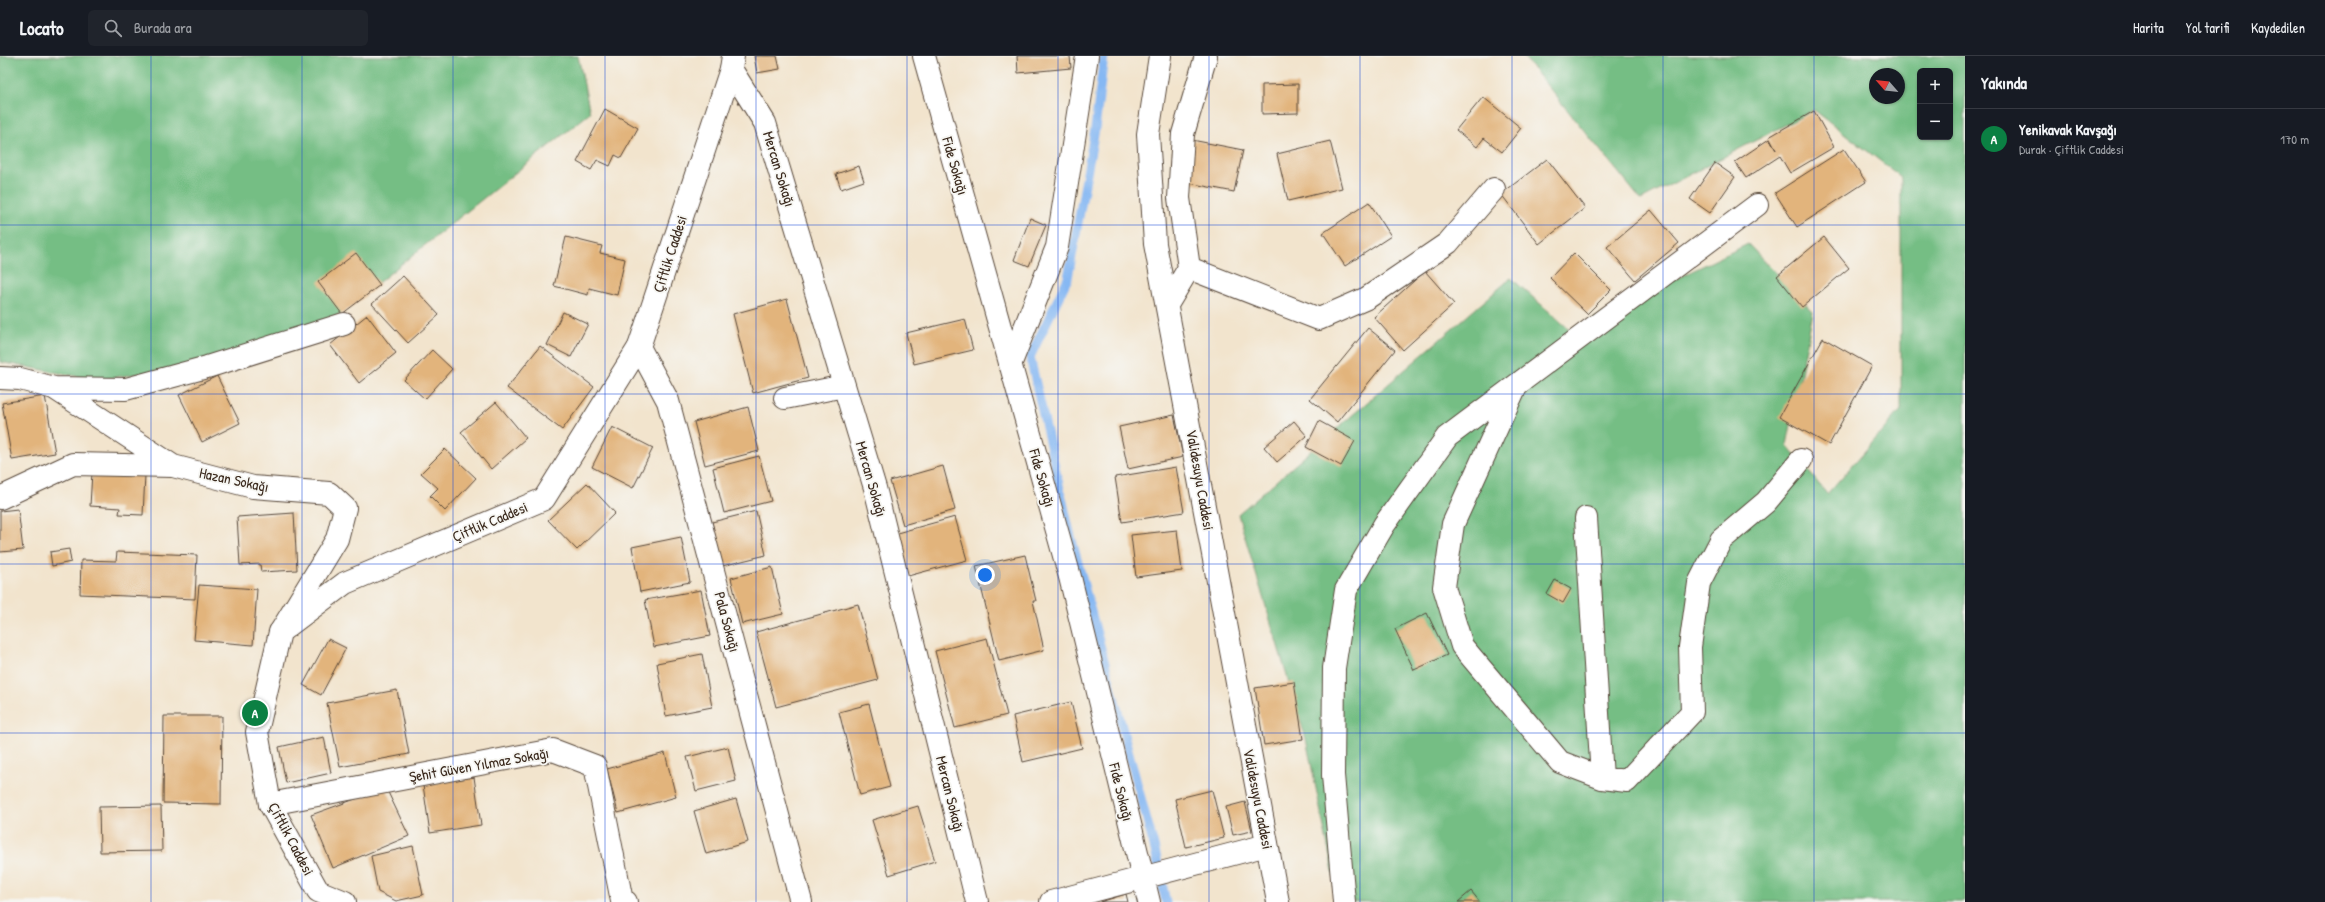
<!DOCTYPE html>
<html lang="tr">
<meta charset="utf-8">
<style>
:root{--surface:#171b24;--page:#20242c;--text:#f1f3f6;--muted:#9ea1a6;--line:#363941;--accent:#0b8043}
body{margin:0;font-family:"Patrick Hand",sans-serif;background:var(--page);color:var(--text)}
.controls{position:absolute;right:12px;top:12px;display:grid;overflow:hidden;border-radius:6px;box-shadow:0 1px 3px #0004}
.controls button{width:36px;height:36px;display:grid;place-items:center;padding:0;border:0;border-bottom:1px solid var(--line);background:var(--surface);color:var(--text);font:20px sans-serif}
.compass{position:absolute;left:1869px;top:12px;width:36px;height:36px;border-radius:50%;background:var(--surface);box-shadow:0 1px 3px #0004;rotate:298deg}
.you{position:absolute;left:985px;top:519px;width:14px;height:14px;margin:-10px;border:3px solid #fff;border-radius:50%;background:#1a73e8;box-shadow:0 0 0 6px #1a73e833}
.badge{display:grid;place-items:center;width:26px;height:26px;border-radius:50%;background:var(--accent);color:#fff;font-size:13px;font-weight:700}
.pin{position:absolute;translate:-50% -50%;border:2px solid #fff;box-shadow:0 1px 4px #0006}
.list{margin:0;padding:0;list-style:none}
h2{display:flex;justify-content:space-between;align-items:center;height:52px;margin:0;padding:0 16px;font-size:17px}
h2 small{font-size:13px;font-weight:400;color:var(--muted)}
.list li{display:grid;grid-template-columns:26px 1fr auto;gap:12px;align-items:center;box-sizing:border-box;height:60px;padding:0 16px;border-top:1px solid var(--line)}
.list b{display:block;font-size:15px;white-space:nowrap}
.list p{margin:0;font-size:13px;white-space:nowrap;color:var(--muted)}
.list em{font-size:13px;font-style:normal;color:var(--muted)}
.icon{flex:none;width:22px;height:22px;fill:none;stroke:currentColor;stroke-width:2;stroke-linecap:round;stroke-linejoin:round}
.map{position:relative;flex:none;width:1965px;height:846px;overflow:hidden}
header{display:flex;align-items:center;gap:24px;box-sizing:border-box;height:56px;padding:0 20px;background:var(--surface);border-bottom:1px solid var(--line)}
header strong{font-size:19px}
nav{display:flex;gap:22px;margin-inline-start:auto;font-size:14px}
.search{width:280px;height:36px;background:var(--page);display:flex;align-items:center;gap:10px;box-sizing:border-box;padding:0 14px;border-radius:6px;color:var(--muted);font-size:15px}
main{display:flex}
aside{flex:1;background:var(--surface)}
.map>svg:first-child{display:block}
.forest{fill:#74be84;stroke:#587451;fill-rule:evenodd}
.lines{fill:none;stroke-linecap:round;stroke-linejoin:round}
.stream{stroke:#86b8f3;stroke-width:9}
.building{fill:#e2b47b}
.minor-casing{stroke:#564638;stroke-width:24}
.tertiary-casing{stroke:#564638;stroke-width:24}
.minor{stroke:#fff;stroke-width:22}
.tertiary{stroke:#fff;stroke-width:22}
.grid{fill:none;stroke:#1d4ed8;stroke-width:1;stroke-opacity:0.55}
.labels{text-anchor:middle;stroke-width:3.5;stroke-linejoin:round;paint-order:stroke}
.street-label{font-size:15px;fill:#3b2a1e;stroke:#f6f6f2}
</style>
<header>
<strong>Locato</strong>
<div class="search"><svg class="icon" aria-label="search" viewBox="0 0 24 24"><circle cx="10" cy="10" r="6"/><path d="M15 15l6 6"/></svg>Burada ara</div>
<nav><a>Harita</a><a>Yol tarifi</a><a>Kaydedilen</a></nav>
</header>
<main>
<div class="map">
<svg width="1965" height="846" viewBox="0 0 1965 846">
<rect width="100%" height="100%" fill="#f6f6f2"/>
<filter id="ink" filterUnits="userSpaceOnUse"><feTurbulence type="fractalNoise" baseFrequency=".025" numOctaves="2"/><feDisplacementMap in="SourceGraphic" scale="8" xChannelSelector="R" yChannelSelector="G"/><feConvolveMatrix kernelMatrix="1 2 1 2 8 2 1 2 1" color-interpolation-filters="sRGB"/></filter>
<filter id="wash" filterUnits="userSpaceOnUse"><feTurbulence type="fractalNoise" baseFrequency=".012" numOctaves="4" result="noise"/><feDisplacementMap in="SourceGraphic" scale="16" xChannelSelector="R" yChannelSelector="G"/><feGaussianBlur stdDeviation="0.9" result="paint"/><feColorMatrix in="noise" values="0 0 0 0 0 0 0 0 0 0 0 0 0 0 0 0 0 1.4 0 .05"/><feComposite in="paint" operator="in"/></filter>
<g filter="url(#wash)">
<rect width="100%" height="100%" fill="#f2e4cd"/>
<path class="forest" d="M0 0H578L590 57 294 294 97 324 0 306Z
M1523 0H1965V846H1339L1306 683 1238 458 1511 222 1570 274 1748 188 1813 256 1787 389 1827 438 1901 354V121L1814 54 1641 144ZM1920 15H1950V81H1920ZM1875 18H1899V42H1875Z"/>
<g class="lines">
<path class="stream" d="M1104 0 1095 73 1068 222 1030 301 1070 477 1155 794 1166 846"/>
</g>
<g id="blocks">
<path class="building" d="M754 0H777L780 13 757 17Z
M1017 0H1070L1071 12 1018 17Z
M1298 28V57L1262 58V29Z
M1483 41 1521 72 1502 96 1484 82 1477 91 1456 74Z
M605 53 638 72 621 102 615 99 610 110 597 104 591 114 577 106Z
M1814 55 1834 91 1790 117 1780 100 1746 122 1735 106 1769 83 1776 94 1769 81Z
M1192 84 1243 94 1234 136 1184 126Z
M1330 85 1342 132 1288 145 1277 98Z
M1844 93 1866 126 1797 171 1775 137Z
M1547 103 1585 152 1539 188 1501 138Z
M1715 107 1735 121 1710 157 1690 143Z
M859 110 864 125 841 133 836 118Z
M1369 146 1391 180 1345 210 1323 177Z
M1651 154 1679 187 1635 224 1607 191Z
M1030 162 1046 169 1029 210 1014 204Z
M566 181 602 190 600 197 625 203 617 239 589 232 588 239 554 230Z
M1824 181 1849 212 1802 251 1777 220Z
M356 197 380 229 342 258 318 226Z
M1574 197 1611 234 1587 258 1550 222Z
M1425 215 1454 248 1403 294 1374 261Z
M403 220 439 259 408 287 372 248Z
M787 243 808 322 753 337 733 258Z
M563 256 588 268 571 301 547 289Z
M367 259 396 297 359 327 330 289Z
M965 263 973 294 914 308 906 277Z
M1368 272 1395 294 1337 366 1310 343Z
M1823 282 1872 310 1829 389 1779 361Z
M540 290 594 331 562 374 507 332Z
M432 294 452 313 425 343 404 324Z
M217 320 240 367 202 386 179 339Z
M45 340 55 397 12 404 2 347Z
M496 346 526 382 491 413 461 376Z
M748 351 759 395 705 409 694 366Z
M1174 359 1183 401 1128 413 1119 371Z
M1294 365 1307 380 1277 406 1264 391Z
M1319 365 1355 385 1341 410 1306 391Z
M612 371 653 392 633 432 592 411Z
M445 393 476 422 445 455 430 440 438 432 421 417Z
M759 400 771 445 724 457 713 412Z
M943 410 955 454 903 469 890 425Z
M1176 411 1184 456 1122 466 1115 421Z
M92 416 145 419 143 459 119 458 120 452 90 450Z
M587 427 615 457 577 494 548 464Z
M18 453 23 494 0 496V455Z
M756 455 766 499 722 510 712 466Z
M294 457 297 514 261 516 260 508 240 509 237 461Z
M955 461 967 504 908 520 897 477Z
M1177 474 1182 515 1136 521 1131 479Z
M681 481 690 526 640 536 632 491Z
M69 493 71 506 52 510 50 496Z
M117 496 197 499 195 543 80 538 81 504 116 505Z
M1025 499 1036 545H1033L1044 594 999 605 976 510Z
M772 511 783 558 742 568 731 522Z
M1555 524 1571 533 1563 547 1547 538Z
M199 529 257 533 253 589 194 584Z
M701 534 710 580 654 591 645 544Z
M858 548 878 624 776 651 756 576Z
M1427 557 1447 599 1414 614 1395 573Z
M987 582 1007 659 955 672 935 595Z
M328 583 346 592 321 639 303 629Z
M702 598 712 651 666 660 657 607Z
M1294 626 1303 683 1264 689 1255 632Z
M397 634 409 698 340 711 327 647Z
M1071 646 1082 692 1023 706 1013 660Z
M869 648 890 731 860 739 839 656Z
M164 660H222L221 748 163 747Z
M324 681 331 717 286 727 279 691Z
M728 691 736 725 696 735 687 701Z
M665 697 676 741 618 757 607 713Z
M474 721 481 769 430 777 423 729Z
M386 732 409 780 333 812 311 759Z
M1212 734 1224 782 1186 791 1175 743Z
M736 743 748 786 706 798 694 755Z
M1245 746 1252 775 1233 779 1226 751Z
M161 750 162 795 100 796 99 751Z
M918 750 935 805 889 819 872 764Z
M413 790 423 839 396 845 378 836 371 800Z
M1471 835 1480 846H1458Z
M1126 838 1128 846H1100Z"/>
</g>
</g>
<g filter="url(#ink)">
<use href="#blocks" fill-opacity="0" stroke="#564638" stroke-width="1"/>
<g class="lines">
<g class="minor-casing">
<path id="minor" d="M924 0 1070 521 1149 846
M731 13 765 67 875 432 977 846
M1189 212 1319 263 1367 242 1448 187 1494 133
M1168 247 1189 212 1179 142 1183 78 1206 0
M639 291 668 345 801 846
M1010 309 1057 191 1087 0
M0 322 20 323 54 332 173 410 253 431 329 437 345 452 337 483 281 575
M1516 330 1453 468 1444 531 1462 590 1560 706 1602 722 1627 725 1692 656 1690 591 1699 527 1721 484 1766 446 1801 404
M54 332 126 333 207 311 344 268
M785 342 844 330
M0 442 73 408 173 410
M1586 462 1602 722
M270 748 553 694 595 710 622 845 626 846
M1051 846 1267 789
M1344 846 1333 719 1334 612 1346 534 1384 469 1447 381 1757 149"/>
</g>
<g class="tertiary-casing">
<path id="tertiary" d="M1160 0 1148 78 1155 188 1278 846
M345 846 318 835 270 748 257 676 280 576 345 527 544 443 639 291 731 13 733 0"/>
</g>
<use href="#minor" class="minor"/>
<use href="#tertiary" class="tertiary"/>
</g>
</g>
<path class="grid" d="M151 0V846M302 0V846M453 0V846M605 0V846M756 0V846M907 0V846M1058 0V846M1209 0V846M1360 0V846M1512 0V846M1663 0V846M1814 0V846M0 169H1965M0 338H1965M0 508H1965M0 677H1965"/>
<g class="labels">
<g class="street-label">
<text transform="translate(955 110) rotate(74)" y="5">Fide Sokağı</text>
<text transform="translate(779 113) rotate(73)" y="5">Mercan Sokağı</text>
<text transform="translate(670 198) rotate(-72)" y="5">Çiftlik Caddesi</text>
<text transform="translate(1042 422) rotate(74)" y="5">Fide Sokağı</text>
<text transform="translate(871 423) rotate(74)" y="5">Mercan Sokağı</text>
<text transform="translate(234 424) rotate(12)" y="5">Hazan Sokağı</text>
<text transform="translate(1200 424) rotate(80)" y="5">Validesuyu Caddesi</text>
<text transform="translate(490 466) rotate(-23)" y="5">Çiftlik Caddesi</text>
<text transform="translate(727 566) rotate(75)" y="5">Pala Sokağı</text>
<text transform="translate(479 709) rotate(-10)" y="5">Şehit Güven Yılmaz Sokağı</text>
<text transform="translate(1121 736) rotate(76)" y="5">Fide Sokağı</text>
<text transform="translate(950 738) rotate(76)" y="5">Mercan Sokağı</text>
<text transform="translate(1258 743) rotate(79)" y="5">Validesuyu Caddesi</text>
<text transform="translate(291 783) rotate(62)" y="5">Çiftlik Caddesi</text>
</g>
</g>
</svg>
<div class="controls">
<button>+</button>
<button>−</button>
</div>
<svg class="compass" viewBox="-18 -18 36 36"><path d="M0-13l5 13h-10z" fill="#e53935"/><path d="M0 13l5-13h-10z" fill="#9ea1a6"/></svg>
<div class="you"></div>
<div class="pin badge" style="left:255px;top:657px">A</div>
</div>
<aside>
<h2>Yakında<small></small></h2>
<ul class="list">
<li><span class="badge">A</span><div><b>Yenikavak Kavşağı</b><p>Durak · Çiftlik Caddesi</p></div><em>170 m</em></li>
</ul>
</aside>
</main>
